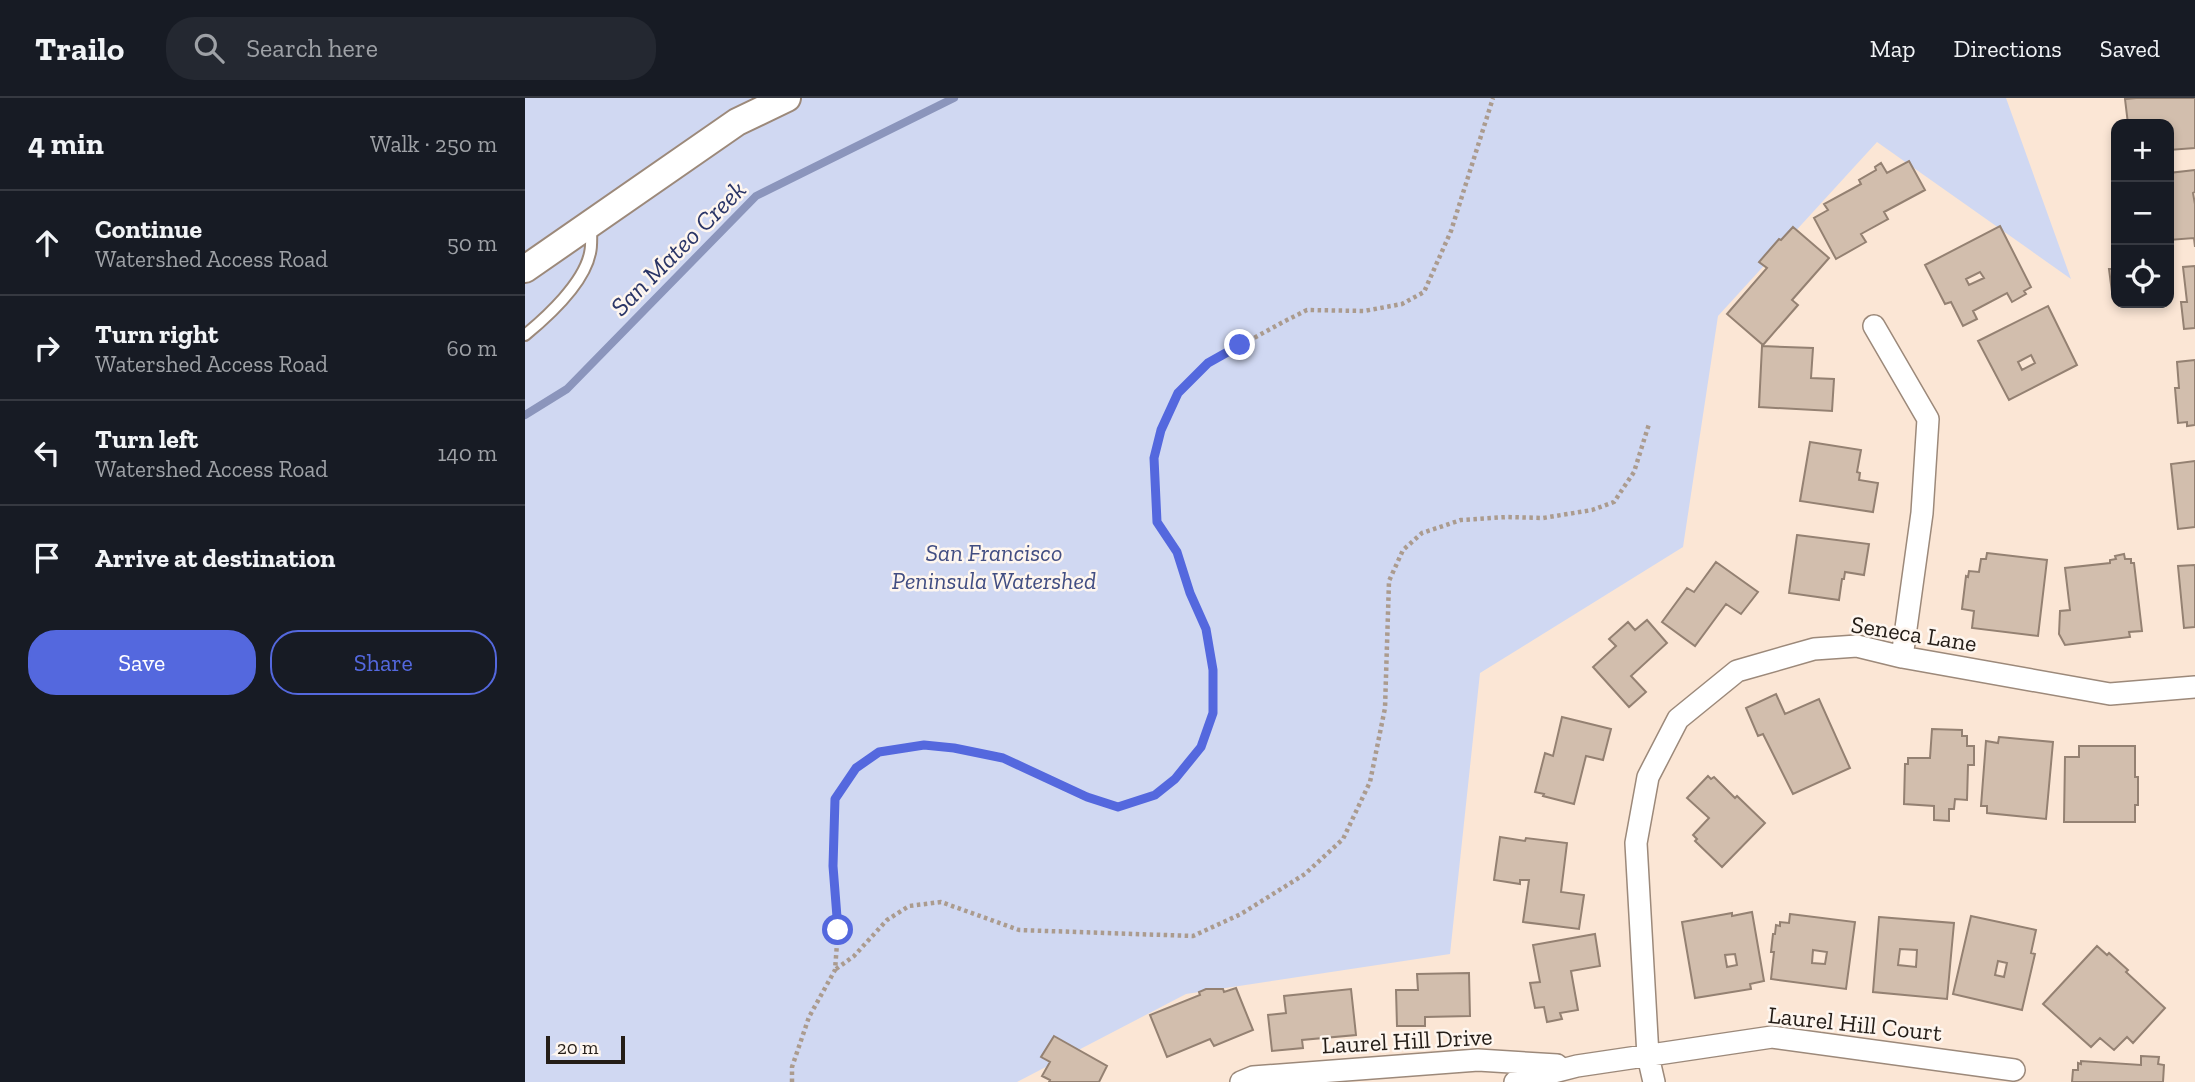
<!DOCTYPE html>
<meta charset="utf-8">
<style>
:root{--surface:#171b24;--page:#242831;--text:#f1f3f6;--muted:#9ea1a6;--line:#363941;--accent:#5468de}
body{margin:0;font-family:"Zilla Slab",serif;background:var(--page);color:var(--text)}
.controls{position:absolute;right:21px;top:21px;display:grid;overflow:hidden;border-radius:14px;box-shadow:0 4px 10px #0003}
.controls button{width:63px;height:63px;display:grid;place-items:center;padding:0;border:0;border-bottom:2px solid var(--line);background:var(--surface);color:var(--text);font:35px sans-serif}
.scale{position:absolute;left:21px;bottom:18px;width:79px;box-sizing:border-box;padding-left:7px;border:4px solid #241d17;border-top:0;font-size:19px;line-height:24px;white-space:nowrap;color:#241d17;-webkit-text-stroke:5px #fef6ef;paint-order:stroke}
.stop{position:absolute;width:21px;height:21px;margin:-16px;border:5px solid #5468de;border-radius:50%;background:#fff}
.stop.end{background:#5468de;border-color:#fff;box-shadow:0 2px 7px #0008}
.list{margin:0;padding:0;list-style:none}
h2{display:flex;justify-content:space-between;align-items:center;height:91px;margin:0;padding:0 28px;font-size:30px}
h2 small{font-size:23px;font-weight:400;color:var(--muted)}
.list li{display:grid;grid-template-columns:46px 1fr auto;gap:21px;align-items:center;box-sizing:border-box;height:105px;padding:0 28px;border-top:2px solid var(--line)}
.list b{display:block;font-size:26px;white-space:nowrap}
.list p{margin:0;font-size:23px;white-space:nowrap;color:var(--muted)}
.list em{font-size:23px;font-style:normal;color:var(--muted)}
.actions{display:flex;gap:14px;padding:21px 28px}
.actions a{flex:1;padding:16px 0;border:2px solid var(--accent);border-radius:28px;text-align:center;font-size:24px;color:var(--accent)}
.actions .main{background:var(--accent);color:#fff}
.icon{flex:none;width:38px;height:38px;fill:none;stroke:currentColor;stroke-width:2;stroke-linecap:round;stroke-linejoin:round}
.map{position:relative;flex:none;width:1670px;height:984px;overflow:hidden}
header{display:flex;align-items:center;gap:42px;box-sizing:border-box;height:98px;padding:0 35px;background:var(--surface);border-bottom:2px solid var(--line)}
header strong{font-size:33px}
nav{display:flex;gap:38px;margin-inline-start:auto;font-size:24px}
.search{width:490px;height:63px;background:var(--page);display:flex;align-items:center;gap:18px;box-sizing:border-box;padding:0 24px;border-radius:28px;color:var(--muted);font-size:26px}
main{display:flex}
aside{flex:1;background:var(--surface)}
.map>svg:first-child{display:block}
.green{fill:#d0d8f2}
.lines{fill:none;stroke-linecap:round;stroke-linejoin:round}
.stream{stroke:#8b95bc;stroke-width:8}
.building{fill:#d2bead;stroke:#948172;stroke-width:2;fill-rule:evenodd}
.service-casing{stroke:#9c897a;stroke-width:14}
.minor-casing{stroke:#9c897a;stroke-width:24}
.tertiary-casing{stroke:#9c897a;stroke-width:30}
.path{stroke:#ab9b8e;stroke-width:4.5;stroke-dasharray:3.5 3.5;stroke-linecap:butt}
.service{stroke:#fff;stroke-width:10}
.minor{stroke:#fff;stroke-width:21}
.tertiary{stroke:#fff;stroke-width:26}
.route{stroke:#5468de;stroke-width:9}
.labels{text-anchor:middle;stroke-width:5;stroke-linejoin:round;paint-order:stroke}
.park-label{font-size:24px;font-style:italic;fill:#414d82;stroke:#fef6ef}
.street-label{font-size:24px;fill:#241d17;stroke:#fef6ef}
.water-label{font-size:26px;font-style:italic;fill:#2a3567;stroke:#fef6ef}
</style>
<header>
<strong>Trailo</strong>
<div class="search"><svg class="icon" aria-label="search" viewBox="0 0 24 24"><circle cx="10" cy="10" r="6"/><path d="M15 15l6 6"/></svg>Search here</div>
<nav><a>Map</a><a>Directions</a><a>Saved</a></nav>
</header>
<main>
<aside>
<h2>4 min<small>Walk · 250 m</small></h2>
<ul class="list">
<li><svg class="icon" aria-label="ahead" viewBox="0 0 24 24"><path d="M12 20V5M6 11l6-6 6 6"/></svg><div><b>Continue</b><p>Watershed Access Road</p></div><em>50 m</em></li>
<li><svg class="icon" aria-label="right" viewBox="0 0 24 24"><path d="M7 20v-9h11M14 6l5 5-5 5"/></svg><div><b>Turn right</b><p>Watershed Access Road</p></div><em>60 m</em></li>
<li><svg class="icon" aria-label="left" viewBox="0 0 24 24"><path d="M17 20v-9H6M10 6l-5 5 5 5"/></svg><div><b>Turn left</b><p>Watershed Access Road</p></div><em>140 m</em></li>
<li><svg class="icon" aria-label="arrive" viewBox="0 0 24 24"><path d="M6 21V4h12l-3 4 3 4H6"/></svg><div><b>Arrive at destination</b></div></li>
</ul>
<div class="actions"><a class="main">Save</a><a>Share</a></div>
</aside>
<div class="map">
<svg width="1670" height="984" viewBox="0 0 1670 984">
<rect width="100%" height="100%" fill="#fbe6d5"/>
<path class="green" d="M0 0H1481L1546 181 1352 44 1193 218 1158 449 955 575 925 856 661 896 492 984H0Z"/>
<g class="lines">
<path class="stream" d="M0 317 42 291 231 98 429 0"/>
</g>
<path class="building" d="M1611 0H1670V50L1644 52V26H1603L1600 1Z
M1384 63 1400 92 1359 114 1363 121 1336 136 1341 144 1311 161 1289 120 1303 112 1299 106 1336 86 1334 82 1351 72 1350 69 1356 65 1362 75Z
M1670 72V94L1668 95 1670 106V149L1669 140 1644 142V75Z
M1475 128 1506 189 1499 193 1501 196 1487 204 1482 195 1448 213 1452 221 1438 228 1426 204 1420 206 1400 167ZM1455 174 1459 180 1444 187 1441 181Z
M1268 129 1304 160 1267 202 1273 207 1238 247 1202 216 1242 170 1234 164 1254 141 1256 142Z
M1670 168V230L1659 231 1656 204H1662L1658 169Z
M1584 171H1591V194H1587Z
M1523 208 1552 267 1484 302 1453 243ZM1506 257 1510 265 1497 272 1493 264Z
M1237 248 1288 250 1286 280 1309 281 1307 313 1234 309Z
M1670 262V327L1662 328V324L1653 325 1650 290H1654L1652 264Z
M1285 344 1336 352 1332 374 1335 375 1334 382 1353 385 1348 414 1275 403Z
M1670 363V429L1653 431 1646 366Z
M1272 437 1344 446 1339 477 1320 474 1319 481H1317L1314 502 1264 495Z
M1462 455 1522 462 1513 538 1447 530 1449 513 1437 511 1441 478 1443 479 1444 473 1454 474 1456 461H1461Z
M1599 456 1600 461H1606V465H1609L1617 533 1604 534 1605 539 1540 547 1534 536 1535 513 1545 512 1540 470 1585 465V462L1591 461 1590 458Z
M1191 464 1233 494 1216 516 1201 506 1170 548 1137 524 1162 490 1169 494Z
M1670 467V529L1659 530 1653 468Z
M1122 522 1142 545 1106 578 1121 594 1104 609 1068 569 1091 548 1084 541 1103 524 1110 532Z
M1251 596 1260 616 1294 601 1325 670 1268 696 1238 636 1233 638 1221 610Z
M1037 619 1086 631 1078 662 1061 658 1049 706 1018 698 1019 696 1010 694 1020 655 1028 658Z
M1407 631 1437 632V638H1442V648H1449V667H1443L1442 702 1430 701 1429 711H1424V723L1409 722V708L1379 706 1380 666H1383V660H1405Z
M1474 639 1528 644 1521 721 1462 715V708H1456L1461 643 1473 645Z
M1554 648H1610V679H1613V707H1610V724H1539L1540 659H1554Z
M1183 678 1186 681 1189 679 1210 700 1212 698 1240 725 1197 769 1170 743 1172 741 1168 737 1184 720 1162 700Z
M975 739 1000 743 1001 740 1042 745 1036 794 1059 797 1054 831 998 824 1004 782H995V786L969 782Z
M1227 814 1239 883 1225 886 1226 891 1170 900 1157 824 1207 815V818ZM1210 856 1212 867 1202 869 1200 857Z
M1265 816 1330 824 1321 891 1246 881 1249 854H1246L1248 836H1250L1251 827 1255 828V824L1264 825ZM1288 852 1302 854 1300 866 1287 865Z
M1446 818 1511 832 1506 855 1510 856 1497 912 1428 896ZM1473 863 1482 865 1479 879 1470 877Z
M1354 819 1429 825 1422 901 1348 894ZM1375 851 1392 852 1391 869 1373 867Z
M1070 836 1075 868 1046 873 1053 912 1035 915 1037 921 1022 924 1019 909 1010 910 1005 885 1015 884 1008 847Z
M1572 848 1582 857 1584 855 1603 872 1601 874 1640 910 1608 945 1602 939 1589 952 1575 940 1566 949 1518 906Z
M944 875 945 918 900 919V928H872L871 892H893L892 876Z
M711 890 728 932 689 948 685 941 642 959 625 917 675 897 674 894 681 891H698L699 894Z
M826 891 831 937 777 942 778 950 747 953 743 917 761 915 759 898Z
M529 938 582 968 574 984H524L525 982 517 978 525 964 516 959Z
M1616 958 1634 959 1633 966 1639 967 1638 984H1547L1548 972H1553V965L1556 966V963L1616 967Z"/>
<g class="lines">
<g class="service-casing">
<path id="service" d="M0 237C22 219 59 185 65 155 67 147 66 136 66 128"/>
</g>
<g class="minor-casing">
<path id="minor" d="M1349 228 1403 321 1397 415 1377 559
M716 984 728 979 953 962 1032 967
M990 984 1052 968 1247 939 1489 972
M1129 984 1123 958 1111 745 1123 679 1153 621 1212 573 1289 551 1332 548 1377 559 1585 596 1670 589"/>
</g>
<g class="tertiary-casing">
<path id="tertiary" d="M0 171 212 24 262 0"/>
</g>
<path class="path" d="M311 871 329 858 362 822 384 808 416 804 494 832 668 838 716 816 780 776 818 741 845 684 860 610 864 483 878 452 897 435 936 422 982 419 1018 420 1067 412 1089 404 1109 374 1124 326
M267 984V969L284 919 310 872 313 832 308 768 310 701 331 670 354 654 399 647 429 650 478 660 562 699 593 709 630 697 650 681 676 649 688 615V572L681 532 665 495 652 454 632 424 629 360 636 332 653 295 683 265 760 223 782 212 839 213 877 206 899 194 926 133 968 0"/>
<use href="#service" class="service"/>
<use href="#minor" class="minor"/>
<use href="#tertiary" class="tertiary"/>
</g>
<g class="lines">
<path class="route" d="M313 832 308 768 310 701 331 670 354 654 399 647 429 650 478 660 562 699 593 709 630 697 650 681 676 649 688 615V572L681 531 665 495 652 454 632 424 629 360 636 332 653 295 683 265 715 247"/>
</g>
<g class="labels">
<g class="park-label">
<text x="469" y="463">San Francisco<tspan x="469" dy="28">Peninsula Watershed</tspan></text>
</g>
<g class="street-label">
<text transform="translate(1389 536) rotate(9)" y="8">Seneca Lane</text>
<text transform="translate(1330 926) rotate(6)" y="8">Laurel Hill Court</text>
<text transform="translate(882 943) rotate(-3)" y="8">Laurel Hill Drive</text>
</g>
<g class="water-label">
<text transform="translate(153 150) rotate(-45)" y="9">San Mateo Creek</text>
</g>
</g>
</svg>
<div class="controls">
<button>+</button>
<button>−</button>
<button><svg class="icon" aria-label="locate" viewBox="0 0 24 24"><circle cx="12" cy="12" r="6"/><path d="M12 2v4M12 18v4M2 12h4M18 12h4"/></svg></button>
</div>
<div class="scale">20 m</div>
<div class="stop" style="left:313px;top:832px"></div>
<div class="stop end" style="left:715px;top:247px"></div>
</div>
</main>
